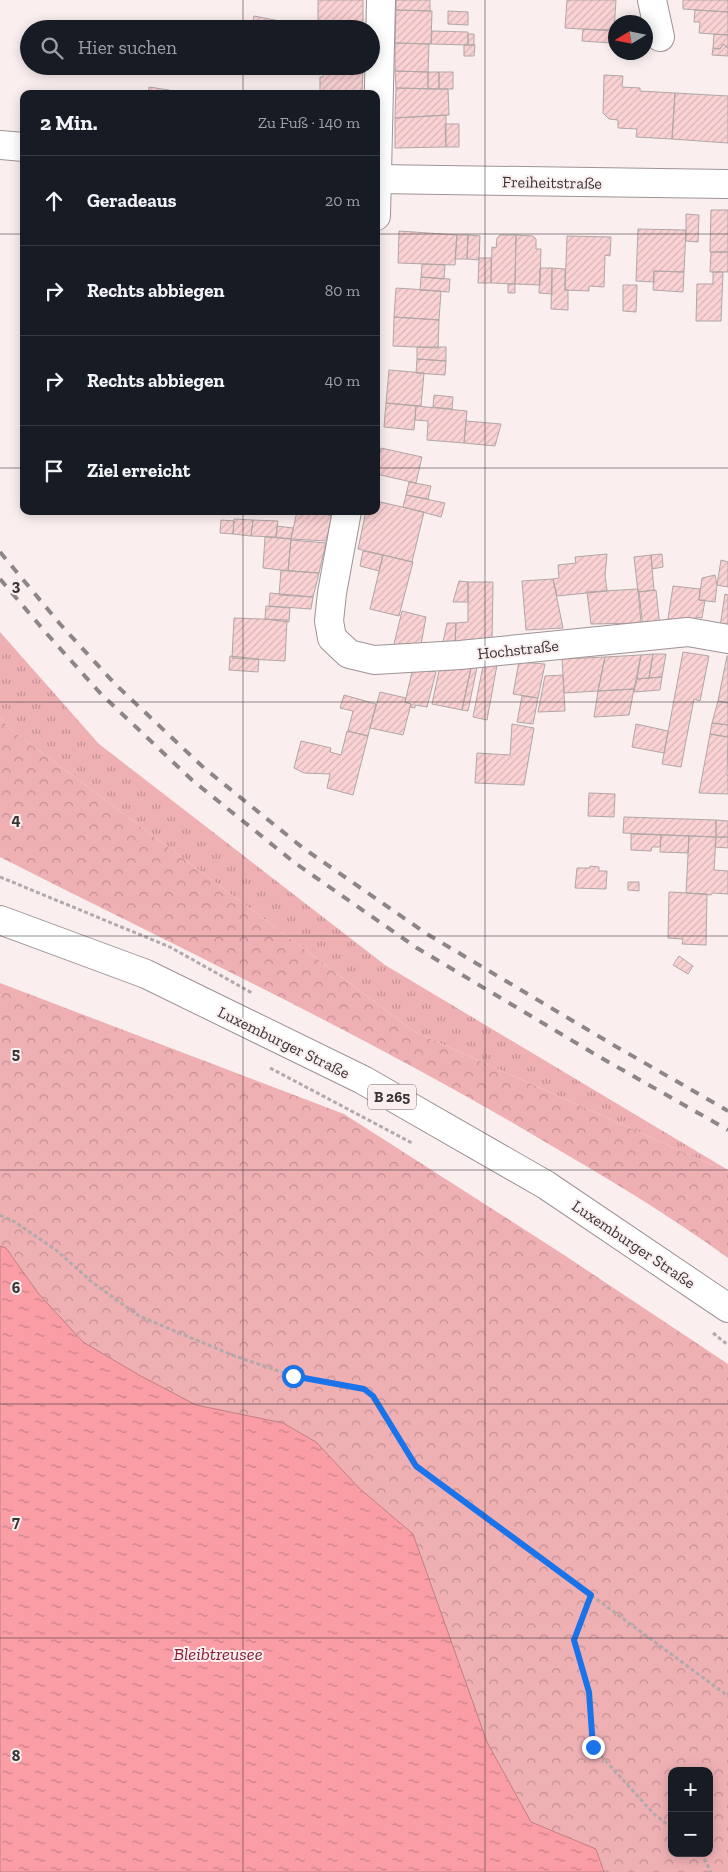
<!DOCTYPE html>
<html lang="de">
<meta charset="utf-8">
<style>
:root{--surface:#171b24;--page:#242831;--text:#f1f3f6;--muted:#9ea1a6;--line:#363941}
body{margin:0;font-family:"Zilla Slab",serif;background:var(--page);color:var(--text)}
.controls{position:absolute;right:15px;bottom:15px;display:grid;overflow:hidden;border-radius:10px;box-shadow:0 2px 12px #0003}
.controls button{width:45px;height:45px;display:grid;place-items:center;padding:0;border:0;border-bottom:1px solid var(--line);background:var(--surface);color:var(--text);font:25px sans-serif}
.compass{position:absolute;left:608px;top:15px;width:45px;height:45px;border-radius:50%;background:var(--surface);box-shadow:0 2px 12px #0003;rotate:260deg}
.stop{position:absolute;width:15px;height:15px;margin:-11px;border:4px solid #1a73e8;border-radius:50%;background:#fff}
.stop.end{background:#1a73e8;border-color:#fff;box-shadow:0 1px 5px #0008}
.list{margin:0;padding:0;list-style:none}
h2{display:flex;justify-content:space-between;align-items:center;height:65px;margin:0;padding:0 20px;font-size:21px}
h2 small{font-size:16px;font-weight:400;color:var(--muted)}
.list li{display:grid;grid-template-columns:32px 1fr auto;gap:15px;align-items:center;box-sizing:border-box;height:90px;padding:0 20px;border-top:1px solid var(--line)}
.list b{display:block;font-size:19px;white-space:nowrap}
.list em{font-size:16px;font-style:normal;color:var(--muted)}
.icon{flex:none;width:28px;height:28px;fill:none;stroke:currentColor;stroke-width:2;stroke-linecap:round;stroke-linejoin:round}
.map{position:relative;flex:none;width:728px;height:1872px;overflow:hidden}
.search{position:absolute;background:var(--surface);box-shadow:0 2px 12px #0003;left:20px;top:20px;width:360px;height:55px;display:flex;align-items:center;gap:12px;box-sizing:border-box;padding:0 18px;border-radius:28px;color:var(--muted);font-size:19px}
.panel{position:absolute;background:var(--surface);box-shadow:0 2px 12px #0003;left:20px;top:90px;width:360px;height:425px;border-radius:10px}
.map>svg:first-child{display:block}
.grass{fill:url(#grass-tufts)}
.forest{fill:url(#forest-crowns);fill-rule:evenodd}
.water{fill:url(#water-ripples);stroke:#c07e83}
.building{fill:url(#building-hatch);stroke:#b1a6a6}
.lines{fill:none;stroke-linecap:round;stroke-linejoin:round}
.minor-casing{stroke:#9e9394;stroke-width:30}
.major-casing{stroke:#9e9394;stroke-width:30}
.path{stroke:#b2a9aa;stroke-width:3;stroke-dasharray:4 2.5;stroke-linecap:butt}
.minor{stroke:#fff;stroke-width:28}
.major{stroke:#fff;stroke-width:28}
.rail{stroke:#8d8686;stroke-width:4;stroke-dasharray:9 9;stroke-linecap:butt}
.route{stroke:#1a73e8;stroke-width:6}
.grid{fill:none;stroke:#393535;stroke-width:1;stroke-opacity:0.55}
.labels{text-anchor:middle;stroke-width:4;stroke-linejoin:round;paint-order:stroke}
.shield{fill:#faeeef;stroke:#736c6d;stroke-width:1}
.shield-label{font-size:15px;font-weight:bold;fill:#393535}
.street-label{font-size:16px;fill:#393535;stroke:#faeeef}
.water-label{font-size:18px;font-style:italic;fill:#871b33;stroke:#faeeef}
.grid-label{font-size:16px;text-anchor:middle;font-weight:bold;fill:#393535;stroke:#faeeef;stroke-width:4;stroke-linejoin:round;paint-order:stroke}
</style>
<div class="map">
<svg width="728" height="1872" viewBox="0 0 728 1872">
<defs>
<pattern id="grass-tufts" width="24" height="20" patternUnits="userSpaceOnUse" patternTransform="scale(1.25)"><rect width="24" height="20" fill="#efb0b4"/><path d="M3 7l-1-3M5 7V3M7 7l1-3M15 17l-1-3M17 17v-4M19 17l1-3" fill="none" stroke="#c39093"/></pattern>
<pattern id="forest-crowns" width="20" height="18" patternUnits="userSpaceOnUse" patternTransform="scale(1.25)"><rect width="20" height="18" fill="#efb0b4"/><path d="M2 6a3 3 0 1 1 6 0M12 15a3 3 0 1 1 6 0" fill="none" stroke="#c39093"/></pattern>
<pattern id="water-ripples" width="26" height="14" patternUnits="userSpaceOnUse" patternTransform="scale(1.25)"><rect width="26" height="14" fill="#fa9da5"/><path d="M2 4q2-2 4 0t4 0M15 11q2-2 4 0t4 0" fill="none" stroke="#cb8187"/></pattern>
<pattern id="building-hatch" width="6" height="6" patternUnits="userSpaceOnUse" patternTransform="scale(1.25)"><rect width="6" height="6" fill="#fad2d4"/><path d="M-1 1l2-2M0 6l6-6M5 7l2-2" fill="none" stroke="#d7b5b7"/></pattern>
</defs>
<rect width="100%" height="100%" fill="#faeeef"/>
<path class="grass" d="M0 632 99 744 385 965 728 1170V1172L415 1032 9 728 0 718Z"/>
<path class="forest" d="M0 718 9 728 415 1032 728 1172V1258C672 1217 612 1181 552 1146 374 1039 185 951 0 857Z
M0 983 344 1114 561 1253 728 1364V1872H604L596 1849 531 1822 487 1742 413 1534 359 1488 316 1442 283 1423 196 1405 139 1375 83 1342 38 1293 6 1248 0 1246ZM672 1771H709V1853H672Z"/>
<path class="water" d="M0 1246 6 1248 38 1293 83 1342 139 1375 196 1405 283 1423 316 1442 359 1488 413 1534 487 1742 531 1822 596 1849 604 1872H0Z"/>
<path class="building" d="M318 0H363V29H318Z
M396 0H430V11L396 10Z
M567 0H616L614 31 565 28Z
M683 0H728V12L683 9Z
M396 10 432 11 431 44 395 43Z
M695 10 728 12V35L699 33 700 22H694Z
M448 11 468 12V25L448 24Z
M254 16 295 24 294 29H252Z
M583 29 612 30 611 43 582 41Z
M432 31 468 32V45L431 44Z
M468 34H474V45H468Z
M714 34 728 35V48L723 44 720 49 713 48Z
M395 43 429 44 428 72 395 71Z
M723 44 728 48V56L712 55 713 48 720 49Z
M464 45H475L474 56H464Z
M323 66H363L362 94H320V77H323Z
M395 71 428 72V89L396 88Z
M428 72H439V89H428Z
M439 72H453V89H439Z
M604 75 623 76 622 87 640 88V91L675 93 672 139 636 137 637 129 618 128V120L609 119 603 113Z
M149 87 169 90 181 94H148Z
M396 88 448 89 449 115 395 118Z
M675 93 728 96V143L672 139Z
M446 115V147L395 148V118Z
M445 124H459V147H446Z
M711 210H728V252H710Z
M686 214 699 215 698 242 686 241Z
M638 229 686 230 684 272 654 271V282L636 281Z
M399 231 457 235 455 265 398 263Z
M457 235H468L467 259H455Z
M468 235 480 236 479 260 467 259Z
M500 235H516L515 284 491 283 492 247 496 248 497 238Z
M516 235 533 236 536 239V249H541L540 285 515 284Z
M567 236 611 237 610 256 605 255 604 287 589 286V291L565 290Z
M711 252H728V272H710Z
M479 258H491V283H478Z
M422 264 445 265 444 279 421 277Z
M540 268H552V294L539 293Z
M552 268 565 269V290H568V310L551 309Z
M654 271 684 272 683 292 653 290Z
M713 272H723L721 321H696L697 284H713Z
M421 277 450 279 449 292 420 290Z
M508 284H515V293H508Z
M623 285H637L636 312 623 311Z
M396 288 441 291 439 320 394 317Z
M394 317 439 320 438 348 393 346Z
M417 347H446V361L417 359Z
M417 359 446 361 445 375 416 373Z
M389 370 424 373 421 406 386 403Z
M434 395 453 397 452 409 433 407Z
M386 403 416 406 414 430 384 427Z
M416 406 467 411 464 443 427 440 428 421 415 420Z
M466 421 501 424 495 446 464 443Z
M381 448 422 457 416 483 376 474Z
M409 482 431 486 428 499 406 495Z
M406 495 445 503 441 517 403 507Z
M376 501 424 512 412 562 358 549 366 511H376Z
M297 511H311L332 516 326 541 291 539Z
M234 519 253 520 251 536 233 534Z
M221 520 234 521 233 534 220 533Z
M253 520 278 521 276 537 251 536Z
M277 526 293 528 291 539 276 537Z
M265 537 291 539 288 571 263 568Z
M291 540 326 543 319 573 288 571Z
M363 551 383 555 379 571 360 566Z
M607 554 605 575 607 591 557 596 553 579 559 578 558 565 576 563 575 557Z
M662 554 663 567 652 569 651 555Z
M383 555 413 562 399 616 370 609Z
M651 555 654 590 638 592 634 557Z
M721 560 728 562V587L717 585Z
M281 570 319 573 313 597 279 595Z
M715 575 717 585 715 602 699 600 702 578Z
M553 579 563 628 526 630 522 581Z
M459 581 468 582V602H453Z
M468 582H493L492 645 455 646 456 623 468 622Z
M673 586 700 589 699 600H705L702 618 696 617V623L668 619Z
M638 589 641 623 591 624 587 592Z
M656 590 660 627 643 628 639 592Z
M270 593 313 597 311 609 269 606Z
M725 594 728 595V628L720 627Z
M266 606 290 608 289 622 265 619Z
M402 611 426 617 420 650 393 648Z
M234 618 287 620 285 661 232 658Z
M447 623H456L455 646 442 647Z
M683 652 709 656 700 701 694 699 681 767 662 764Z
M653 654 649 678 637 679 641 655Z
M653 654H666L662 677 649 678Z
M641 655 634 689 598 691 605 657Z
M230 656 259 659 258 672 229 670Z
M727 656H728V703L718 701Z
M605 657 598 691 564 693 562 659Z
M519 662 545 664 538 698 513 694Z
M497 665 487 720 473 717 483 666Z
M477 667 468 711 462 710 471 668Z
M413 668 436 672 427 707 415 705V708L410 707 411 704 405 702Z
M471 668 462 710 432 704 439 671Z
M563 675 565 711 538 712 545 676Z
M662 677 660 690 634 692 637 679Z
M634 689 629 715 594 717 598 691Z
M380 692 406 698 405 702 411 704 403 735 370 728Z
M344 695 376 704 368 736 348 731 353 711 340 708Z
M522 696 538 698 533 724 517 722Z
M718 701 728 703V725L712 723Z
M712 723 728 725V737L710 734Z
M512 724 534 728 524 785 475 783 477 753 510 755Z
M636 724 668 731 664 753 632 747Z
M347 731 368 736 353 795 327 788 330 774 304 773 294 768 301 741 331 748 330 752 341 755Z
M710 734 728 737 727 775 728 776V794L699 793Z
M589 793 615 794 614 817 588 816Z
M624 817 716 820V837L623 833Z
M716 820 728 821V837H716Z
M631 834 661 835 660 847H652L651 851 631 850Z
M661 835 689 836 688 853 660 852Z
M689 836 716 837 714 870 728 871V894L713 893 711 895 686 893Z
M716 837H728V848L715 847Z
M590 866 599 867V871H607L606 889 575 888 577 868H590Z
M628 882H639V891L628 890Z
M669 892 707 894 706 945 682 944 683 939 668 938Z
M679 956 693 966 688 974 673 965Z"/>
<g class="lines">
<g class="minor-casing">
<path id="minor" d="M652 0 660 37
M0 145 24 147
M376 179 728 184
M376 216 381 0
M347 511 332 593 329 621 332 638 349 654 374 660 460 655 688 632 728 639"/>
</g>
<g class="major-casing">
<path id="major" d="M0 920 146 974 363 1080 546 1185 728 1308"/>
</g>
<path class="path" d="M0 877 170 947 252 993
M270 1068 412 1143
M0 1215 15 1222 56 1250 92 1282 139 1316 232 1355 293 1376 364 1389 373 1396 416 1466 728 1696
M713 1333 728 1345
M591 1595 574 1640 589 1692 593 1747 654 1814 672 1828
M701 1853 711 1872"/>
<use href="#minor" class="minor"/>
<use href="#major" class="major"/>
<path class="rail" d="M0 552 60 624 115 684 204 768 303 848 427 934 610 1043 728 1111
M0 579 47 634 101 694 192 780 295 863 417 948 598 1056 728 1130"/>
</g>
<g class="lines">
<path class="route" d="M293 1376 364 1389 373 1396 416 1466 591 1595 574 1640 589 1692 593 1747"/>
</g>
<path class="grid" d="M243 0V29M485 0V1872M243 66V94M0 234H24M376 234H728M0 468H24M376 468H728M243 511V1872M0 702H728M0 936H728M0 1170H728M0 1404H728M0 1638H728"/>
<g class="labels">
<rect class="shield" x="368" y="1084.5" width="48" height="25" rx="4"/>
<g class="shield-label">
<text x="392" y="1102">B 265</text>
</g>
<g class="street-label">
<text transform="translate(552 182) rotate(1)" y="6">Freiheitstraße</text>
<text transform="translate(518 649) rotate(-6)" y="6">Hochstraße</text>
<text transform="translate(284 1042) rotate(26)" y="6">Luxemburger Straße</text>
<text transform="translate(634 1244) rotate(34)" y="6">Luxemburger Straße</text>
</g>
<g class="water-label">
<text x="218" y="1660">Bleibtreusee</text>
</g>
</g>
<g class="grid-label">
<text x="16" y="591">3</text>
<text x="16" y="825">4</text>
<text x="16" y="1059">5</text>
<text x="16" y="1293">6</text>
<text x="16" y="1527">7</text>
<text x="16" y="1761">8</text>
</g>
</svg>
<div class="controls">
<button>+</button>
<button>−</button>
</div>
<svg class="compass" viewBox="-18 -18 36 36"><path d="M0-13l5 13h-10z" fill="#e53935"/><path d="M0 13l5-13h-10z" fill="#9ea1a6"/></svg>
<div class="stop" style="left:293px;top:1376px"></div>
<div class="stop end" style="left:593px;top:1747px"></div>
<div class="search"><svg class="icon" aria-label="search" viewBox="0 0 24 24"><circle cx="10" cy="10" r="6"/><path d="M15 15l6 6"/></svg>Hier suchen</div>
<section class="panel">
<h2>2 Min.<small>Zu Fuß · 140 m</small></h2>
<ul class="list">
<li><svg class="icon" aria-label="ahead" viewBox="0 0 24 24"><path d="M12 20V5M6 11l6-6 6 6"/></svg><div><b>Geradeaus</b></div><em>20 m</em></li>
<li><svg class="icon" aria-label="right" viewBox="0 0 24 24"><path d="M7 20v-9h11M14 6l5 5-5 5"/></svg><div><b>Rechts abbiegen</b></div><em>80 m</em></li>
<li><svg class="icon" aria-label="right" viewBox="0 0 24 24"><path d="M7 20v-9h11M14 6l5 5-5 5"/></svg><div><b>Rechts abbiegen</b></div><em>40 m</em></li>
<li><svg class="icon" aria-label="arrive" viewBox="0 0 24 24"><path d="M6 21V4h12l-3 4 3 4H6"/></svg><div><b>Ziel erreicht</b></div></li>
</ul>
</section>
</div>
